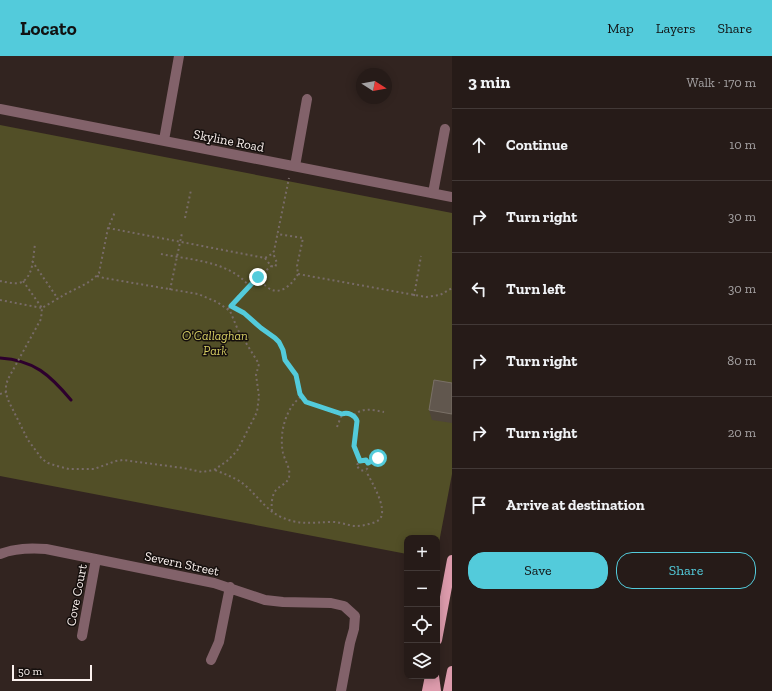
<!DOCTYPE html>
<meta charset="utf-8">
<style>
:root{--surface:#261b18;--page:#322825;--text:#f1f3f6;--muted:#a4a1a2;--line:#423937;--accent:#53cbdb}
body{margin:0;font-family:"Zilla Slab",serif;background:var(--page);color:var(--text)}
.controls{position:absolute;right:12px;bottom:12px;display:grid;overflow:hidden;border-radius:8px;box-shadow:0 2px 10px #0003}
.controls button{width:36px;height:36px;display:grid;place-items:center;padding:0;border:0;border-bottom:1px solid var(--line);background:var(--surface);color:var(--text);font:20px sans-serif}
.compass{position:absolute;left:356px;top:12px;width:36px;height:36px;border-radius:50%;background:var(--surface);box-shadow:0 2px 10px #0003;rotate:101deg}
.scale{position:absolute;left:12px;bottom:10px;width:80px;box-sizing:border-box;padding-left:4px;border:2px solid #fbf1ee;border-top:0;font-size:11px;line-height:14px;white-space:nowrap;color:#fbf1ee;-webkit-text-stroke:3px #150f0d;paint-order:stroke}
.stop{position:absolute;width:12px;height:12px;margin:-9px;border:3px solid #53cbdb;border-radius:50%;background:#fff}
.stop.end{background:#53cbdb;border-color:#fff;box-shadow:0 1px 4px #0008}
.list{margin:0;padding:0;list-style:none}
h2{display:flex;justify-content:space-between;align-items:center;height:52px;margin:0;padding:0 16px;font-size:17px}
h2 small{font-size:13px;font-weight:400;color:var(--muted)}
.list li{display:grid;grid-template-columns:26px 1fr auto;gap:12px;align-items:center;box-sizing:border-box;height:72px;padding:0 16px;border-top:1px solid var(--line)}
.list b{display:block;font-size:15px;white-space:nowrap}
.list em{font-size:13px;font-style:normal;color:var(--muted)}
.actions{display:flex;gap:8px;padding:12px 16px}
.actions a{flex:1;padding:9px 0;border:1px solid var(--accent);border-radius:16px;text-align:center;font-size:14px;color:var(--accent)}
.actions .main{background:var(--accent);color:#111}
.icon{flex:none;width:22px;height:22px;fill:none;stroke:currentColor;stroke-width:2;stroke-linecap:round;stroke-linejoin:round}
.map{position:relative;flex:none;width:452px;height:635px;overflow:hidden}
header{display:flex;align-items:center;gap:24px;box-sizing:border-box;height:56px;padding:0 20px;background:var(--accent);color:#111}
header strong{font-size:19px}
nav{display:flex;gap:22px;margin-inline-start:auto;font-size:14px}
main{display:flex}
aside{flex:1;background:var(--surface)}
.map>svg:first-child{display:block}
.green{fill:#524f27}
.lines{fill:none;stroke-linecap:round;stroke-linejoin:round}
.stream{stroke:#2d002d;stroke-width:3}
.path{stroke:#786b68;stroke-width:2;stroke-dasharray:2 3;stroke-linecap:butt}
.minor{stroke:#82626a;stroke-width:10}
.primary{stroke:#dd9bac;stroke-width:10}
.wall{fill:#4f453b}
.building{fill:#61574e;stroke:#7a7067}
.route{stroke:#53cbdb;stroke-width:5}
.labels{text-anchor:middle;stroke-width:3;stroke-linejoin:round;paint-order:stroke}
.street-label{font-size:13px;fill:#fbf1ee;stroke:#150f0d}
.park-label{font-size:13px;font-style:italic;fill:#d3cb63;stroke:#150f0d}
</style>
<header>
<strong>Locato</strong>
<nav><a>Map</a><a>Layers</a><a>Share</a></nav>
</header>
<main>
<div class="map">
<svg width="452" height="635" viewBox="0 0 452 635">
<rect width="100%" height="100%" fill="#322420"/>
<path class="green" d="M0 69 452 157V418L437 497V482H407V498L0 420Z"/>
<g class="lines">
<path class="stream" d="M0 302C34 304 50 319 71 344"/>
<path class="path" d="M185 162 191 134
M108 172 265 202 272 198 274 195 289 122
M161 198C191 204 229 205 249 230
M265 202 271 210 275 211 277 207 273 197
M32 205 58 243
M298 218 426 241 440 239 452 232
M97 220 104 222 198 238 217 246 230 255 238 274 259 308 256 319 259 340 257 356 237 395 227 405 214 414 202 416 183 412 123 404 116 405 94 413H69L57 410 48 407 42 403 28 384 9 346 6 338V329L8 323 41 263 42 252C49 248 57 243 64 239 76 232 90 228 99 217L108 172 115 156
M258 221C261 224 263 228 267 231 279 241 292 229 298 218L297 210 303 182 277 178
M0 225C6 226 13 228 19 227 34 223 33 200 35 188
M23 225 42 252
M170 234 182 177
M414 240 421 200
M0 244 42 252
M231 250 244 257 261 272 275 282 279 287 283 294 285 304 296 319 300 338 306 346 342 358
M228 253 240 238 271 210
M0 338 6 336
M354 359C363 351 373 354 384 356
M337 371 342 358C348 356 355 359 357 365L354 390 360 405
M357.5 409a5.5 5.5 0 1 1 11 0a5.5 5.5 0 1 1-11 0Z
M369 407 378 402
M215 414C227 419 237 422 247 431 257 440 267 454 279 460 299 470 312 466 333 466 341 466 349 470 357 470 361 470 365 469 369 468 373 467 377 466 380 463 388 452 371 425 366 415
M272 455C271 448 272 439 276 434 281 429 287 428 289 421 291 413 285 405 283 397 279 378 285 352 302 340"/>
<path class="minor" d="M0 53 452 141
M164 84 179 0
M295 110 307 43
M433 137 445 73
M0 498C15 492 30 492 46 493L214 527 265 544 283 546 331 547 344 550 355 560 354 573 350 587 341 635
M82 580 96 503
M211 604 219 586 230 531"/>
<path class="primary" d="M437 584 452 504
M434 620 436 635
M427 635 430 620
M448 635 452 615"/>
</g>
<path class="wall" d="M452 327V367L432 364 429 354Z"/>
<path class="building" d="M434 324 452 327V358L429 354Z"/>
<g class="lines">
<path class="route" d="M258 221 231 250 244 257 261 272 275 282 279 286 283 294 285 304 296 319 300 338 306 346 342 358C348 356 355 359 357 365L354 390 360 405 366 404 368 407 378 402"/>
</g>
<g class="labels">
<g class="street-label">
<text transform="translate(229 84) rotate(11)" y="5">Skyline Road</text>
<text transform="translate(182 507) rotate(12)" y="5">Severn Street</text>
<text transform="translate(76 539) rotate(-79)" y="5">Cove Court</text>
</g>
<g class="park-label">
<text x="215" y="284">O'Callaghan<tspan x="215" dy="15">Park</tspan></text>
</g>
</g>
</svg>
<div class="controls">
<button>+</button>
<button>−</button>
<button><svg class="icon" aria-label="locate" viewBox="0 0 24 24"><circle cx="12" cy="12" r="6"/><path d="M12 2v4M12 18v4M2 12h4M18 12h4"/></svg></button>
<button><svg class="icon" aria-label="layers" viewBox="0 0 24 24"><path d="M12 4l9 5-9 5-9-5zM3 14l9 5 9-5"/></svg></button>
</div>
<svg class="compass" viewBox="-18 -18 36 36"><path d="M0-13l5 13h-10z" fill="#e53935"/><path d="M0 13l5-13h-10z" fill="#a4a1a2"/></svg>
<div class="scale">50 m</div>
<div class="stop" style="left:378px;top:402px"></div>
<div class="stop end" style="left:258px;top:221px"></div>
</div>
<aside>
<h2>3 min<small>Walk · 170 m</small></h2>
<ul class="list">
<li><svg class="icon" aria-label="ahead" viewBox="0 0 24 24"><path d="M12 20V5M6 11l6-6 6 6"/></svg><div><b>Continue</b></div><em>10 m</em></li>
<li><svg class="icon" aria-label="right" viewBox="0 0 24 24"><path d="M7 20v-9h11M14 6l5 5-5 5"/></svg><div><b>Turn right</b></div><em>30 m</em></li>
<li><svg class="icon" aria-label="left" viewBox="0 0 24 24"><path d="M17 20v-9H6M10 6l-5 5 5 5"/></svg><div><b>Turn left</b></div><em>30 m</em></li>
<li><svg class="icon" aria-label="right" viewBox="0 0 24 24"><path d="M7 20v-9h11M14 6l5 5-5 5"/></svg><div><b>Turn right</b></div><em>80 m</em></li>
<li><svg class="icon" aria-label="right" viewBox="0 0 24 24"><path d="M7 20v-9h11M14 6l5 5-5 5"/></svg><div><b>Turn right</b></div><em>20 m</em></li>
<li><svg class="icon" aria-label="arrive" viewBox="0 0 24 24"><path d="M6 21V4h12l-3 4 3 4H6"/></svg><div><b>Arrive at destination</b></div></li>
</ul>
<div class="actions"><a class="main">Save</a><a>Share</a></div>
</aside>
</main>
